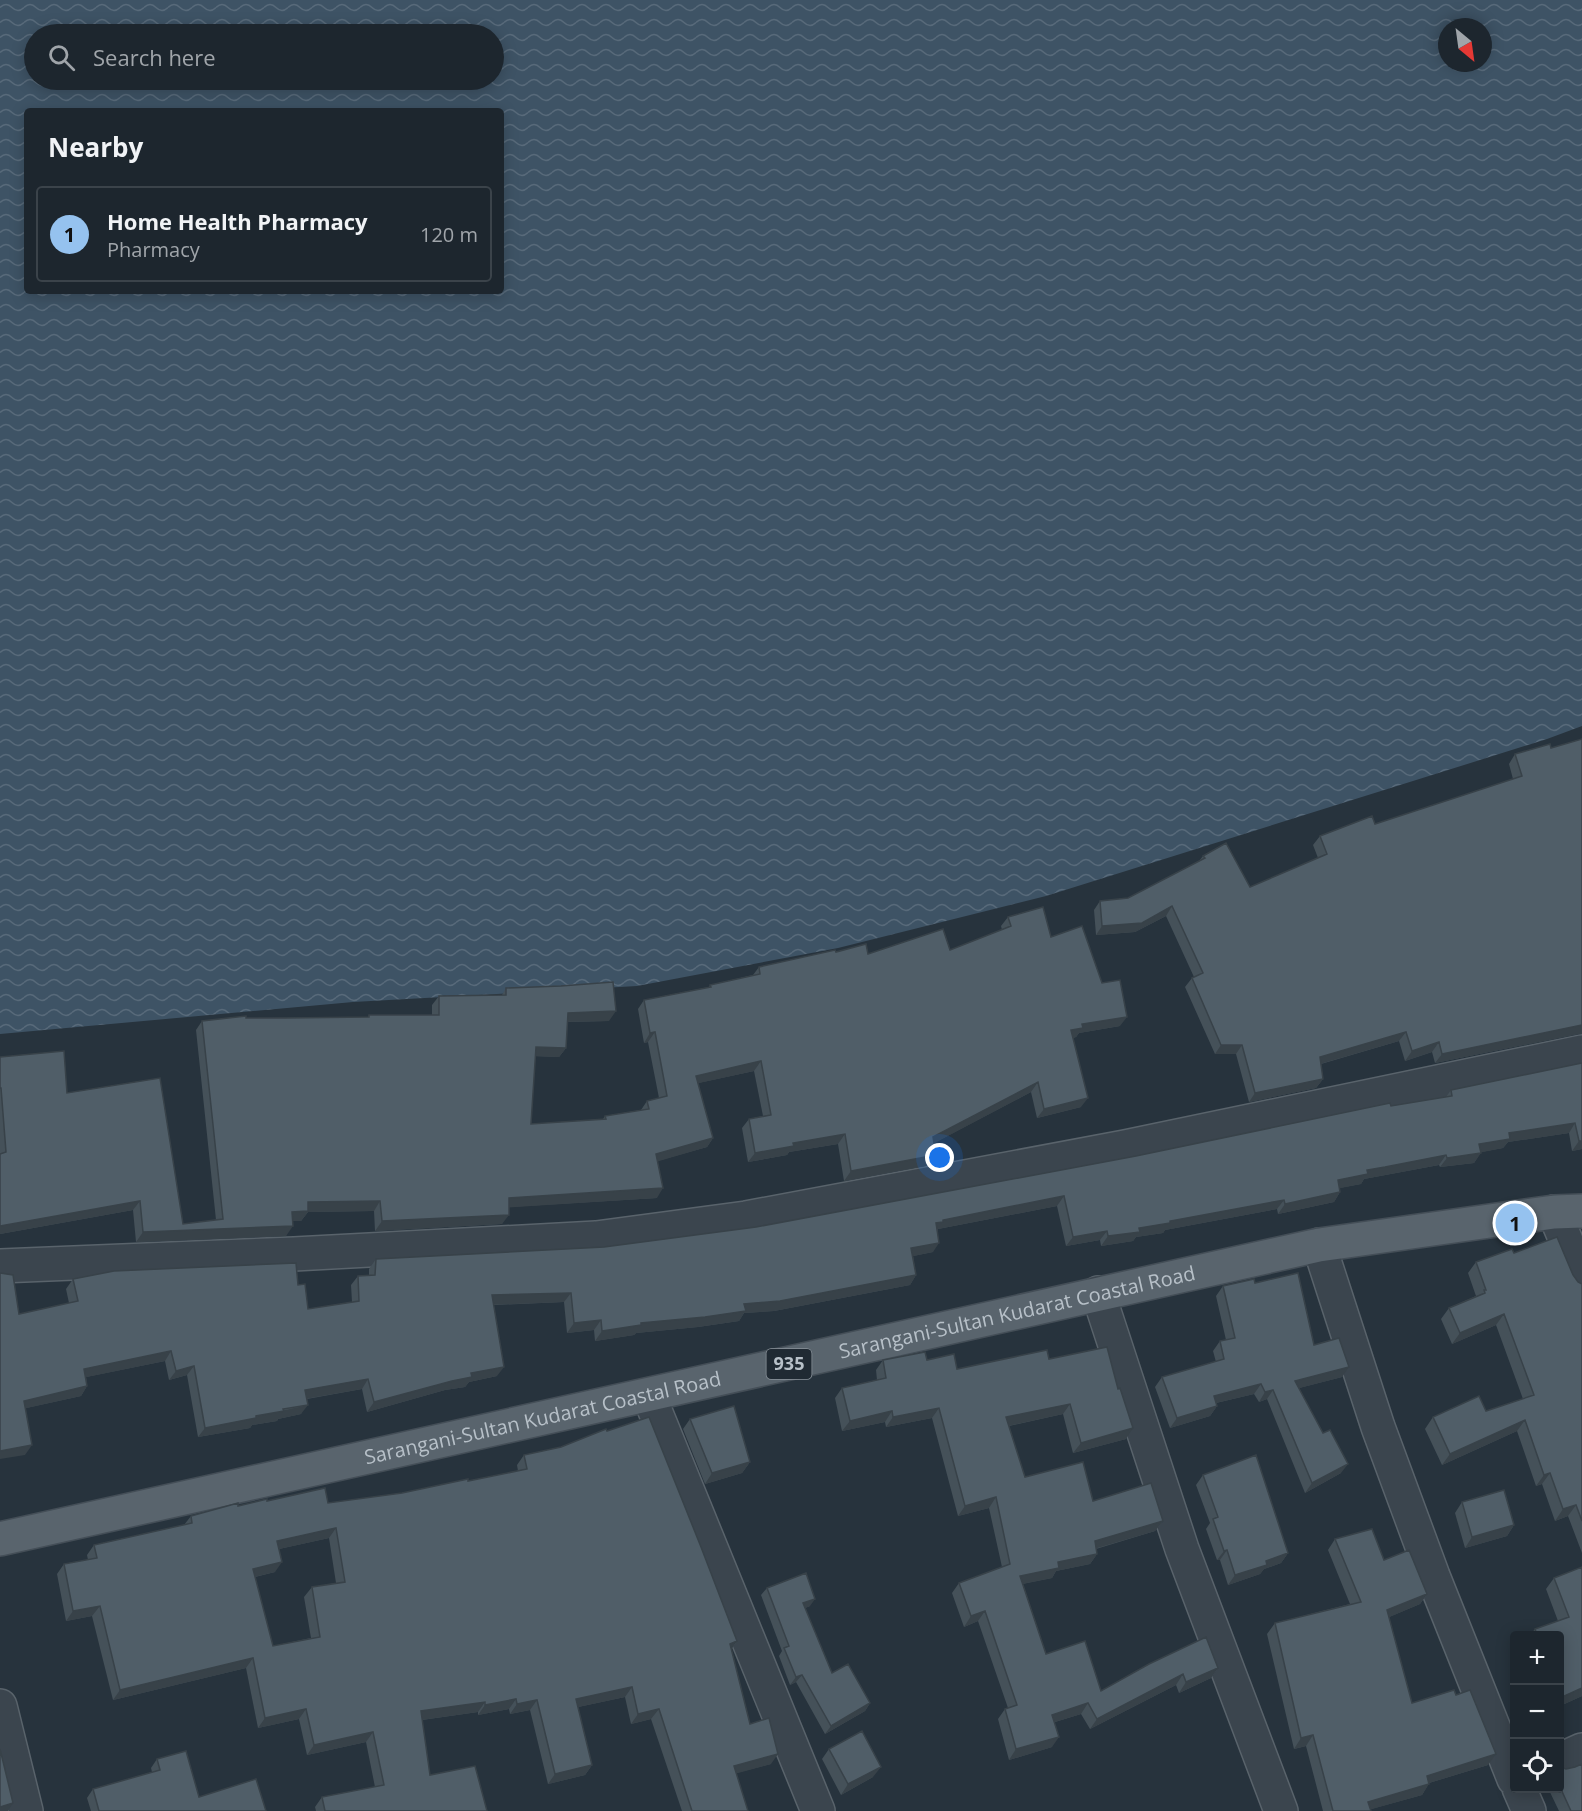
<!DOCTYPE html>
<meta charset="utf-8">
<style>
:root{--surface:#1d262e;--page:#252e36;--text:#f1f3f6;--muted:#a0a5aa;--line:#3b434a;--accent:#95c2ef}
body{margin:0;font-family:"Open Sans",sans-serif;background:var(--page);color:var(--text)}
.controls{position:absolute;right:18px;bottom:18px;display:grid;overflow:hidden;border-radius:6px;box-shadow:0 3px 15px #0003}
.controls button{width:54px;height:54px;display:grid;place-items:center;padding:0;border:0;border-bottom:2px solid var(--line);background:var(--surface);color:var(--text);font:30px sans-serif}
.compass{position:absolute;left:1438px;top:18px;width:54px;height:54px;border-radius:50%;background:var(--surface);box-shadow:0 3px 15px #0003;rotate:151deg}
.you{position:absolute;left:940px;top:1158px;width:21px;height:21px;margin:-15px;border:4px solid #fff;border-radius:50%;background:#1a73e8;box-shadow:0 0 0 9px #1a73e833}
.badge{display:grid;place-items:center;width:39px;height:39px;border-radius:50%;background:var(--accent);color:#111;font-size:20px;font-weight:700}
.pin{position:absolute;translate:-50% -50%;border:3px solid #fff;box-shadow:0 2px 6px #0006}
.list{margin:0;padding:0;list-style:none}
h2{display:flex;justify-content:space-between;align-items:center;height:78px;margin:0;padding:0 24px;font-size:26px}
h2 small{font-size:20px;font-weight:400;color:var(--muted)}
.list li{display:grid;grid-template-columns:39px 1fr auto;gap:18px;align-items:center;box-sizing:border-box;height:96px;margin:0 12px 12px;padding:0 12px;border:2px solid var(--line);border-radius:6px}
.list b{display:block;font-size:22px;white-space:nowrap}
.list p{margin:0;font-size:20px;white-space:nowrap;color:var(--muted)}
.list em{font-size:20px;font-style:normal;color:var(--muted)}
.icon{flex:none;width:33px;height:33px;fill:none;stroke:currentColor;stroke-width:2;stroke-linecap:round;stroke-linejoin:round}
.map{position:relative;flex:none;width:1582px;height:1811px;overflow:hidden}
.search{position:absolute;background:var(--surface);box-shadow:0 3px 15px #0003;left:24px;top:24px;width:480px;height:66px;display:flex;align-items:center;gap:15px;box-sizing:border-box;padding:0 21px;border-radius:33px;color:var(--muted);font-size:22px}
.panel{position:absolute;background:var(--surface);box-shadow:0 3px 15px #0003;left:24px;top:108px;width:480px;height:186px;border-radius:6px}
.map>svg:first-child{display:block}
.water{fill:url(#water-waves);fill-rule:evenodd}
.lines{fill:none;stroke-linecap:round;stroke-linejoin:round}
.street-casing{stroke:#59636b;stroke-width:36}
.primary-casing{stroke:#444e57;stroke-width:36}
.street{stroke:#3b454e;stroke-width:33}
.primary{stroke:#59646d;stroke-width:33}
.wall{fill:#455159;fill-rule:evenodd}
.shaded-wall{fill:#384249}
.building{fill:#505e68;stroke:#384249;stroke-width:1.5;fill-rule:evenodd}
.labels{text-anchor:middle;stroke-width:5;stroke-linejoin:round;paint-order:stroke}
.shield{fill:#202a33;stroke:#8a939b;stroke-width:1.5}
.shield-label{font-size:18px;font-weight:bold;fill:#b7c0c8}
.street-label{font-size:20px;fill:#b7c0c8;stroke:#202a33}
</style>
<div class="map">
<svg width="1582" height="1811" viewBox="0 0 1582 1811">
<defs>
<pattern id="water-waves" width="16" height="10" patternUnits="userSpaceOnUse" patternTransform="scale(1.5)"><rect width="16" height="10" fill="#3e5365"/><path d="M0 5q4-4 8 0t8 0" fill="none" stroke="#586a7a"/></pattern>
</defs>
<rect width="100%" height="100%" fill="#27333d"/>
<path class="water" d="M0 0H1582V726L1547 739 1046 896 838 948 637 986 353 1002 0 1034ZM1447 27H1483V63H1447ZM34 34H494V80H34ZM27 111H501V291H27Z"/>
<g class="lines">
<g class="street-casing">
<path id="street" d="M1554 1212 1582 1279
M1319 1245 1378 1427 1433 1576 1514 1779
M0 1266 294 1254 596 1238 746 1218 1125 1147 1582 1052
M1098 1293 1182 1549 1281 1811
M649 1396 818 1811
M0 1706 26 1811
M1560 1760 1582 1750
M1519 1788 1529 1811"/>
</g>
<g class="primary-casing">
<g id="primary">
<path id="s1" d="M0 1539 1319 1245 1554 1212 1582 1211"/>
</g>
</g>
<use href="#street" class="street"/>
<use href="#primary" class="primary"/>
</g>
<path class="wall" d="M1582 739V1034H1578L1435 1063 1432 1052 1405 1061 1399 1041 1321 1064 1323 1079 1316 1088 1249 1102 1236 1054H1215L1185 987 1192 978 1194 977 1166 916 1135 932 1096 935 1094 910 1100 901 1128 898 1199 861 1203 856 1250 887 1318 858 1313 845 1320 836 1375 824 1513 779 1509 764 1515 754 1551 748Z
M1008 917 1051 937 1102 983 1120 1026 1079 1033 1076 1037 1073 1038 1081 1107 1037 1118 1031 1092 934 1143 936 1155 930 1165 844 1181 838 1144 789 1152 787 1155 748 1162 742 1128 749 1119 763 1116 754 1071 698 1083 713 1138 707 1147 657 1161V1198L509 1207 502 1224 375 1231 374 1211 308 1212 301 1221H292L286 1236 136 1242 133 1210 0 1234V1057L67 1093 183 1224 216 1220 196 1030 202 1021 246 1018 368 1017 369 1015H432V1005L439 996 502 995 506 988 609 1021 567 1022 566 1048 559 1057 535 1056 531 1124 603 1119 605 1116 641 1110 647 1101 659 1098 648 1042 644 1043 638 1009 644 1000 709 987 710 985 753 975 759 967 836 952 868 954 950 950 1002 930 1001 926Z
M1582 1063V1149L1572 1151 1569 1133 1508 1142 1503 1148 1481 1152 1474 1163 1440 1167 1439 1165 1364 1179 1361 1184 1339 1188 1340 1192 1334 1202 1278 1214 1277 1209 1165 1230 1163 1233 1136 1237 1133 1241 1101 1246 1100 1240 1066 1246 1057 1206 938 1229 933 1252 913 1256 916 1275 910 1285 774 1311 744 1313 739 1321 698 1327 636 1333 634 1335 595 1341 594 1330 567 1333 564 1302 494 1305 497 1376 469 1382 465 1387 445 1390 367 1412 362 1389 307 1399 301 1414 278 1419 277 1421 252 1425 250 1428 198 1437 187 1375 169 1380 165 1361 86 1377 87 1386 81 1396 26 1408 25 1455 19 1314 69 1303 66 1289 73 1279 298 1285 308 1309 352 1302 351 1285 358 1276 369 1275V1269L376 1259 604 1247 756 1227 1136 1156 1391 1106 1446 1097 1451 1090Z
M1514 1253 1573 1275 1578 1282 1582 1284V1553L1568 1516 1555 1521 1542 1484 1536 1486 1517 1431 1442 1465 1425 1429 1433 1417 1486 1411 1523 1399 1496 1325 1452 1344 1441 1319 1449 1308 1476 1296 1468 1273 1476 1262Z
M1255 1283 1314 1345 1342 1377 1299 1388 1341 1473 1305 1493 1267 1399 1259 1402 1254 1394 1216 1403 1217 1406 1210 1416 1170 1428 1155 1387 1162 1377 1216 1362 1213 1351 1220 1341 1226 1340 1216 1296 1223 1286Z
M1049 1359 1126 1439 1073 1453 1063 1414 1009 1426 1025 1477 1093 1501 1163 1521 1155 1531 1096 1549 1097 1554 1090 1564 1056 1571 1052 1578 1022 1584 1046 1654 1101 1691 1218 1668 1211 1678 1179 1693 1176 1685 1090 1729 1081 1714 1055 1722 1052 1747 1009 1760 998 1719 1005 1709 1008 1708 978 1621 964 1627 952 1593 959 1583 1002 1567 989 1508 958 1516 932 1418 886 1427 885 1422 842 1431 835 1398 842 1388 877 1380 876 1370 883 1360H927L957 1369Z
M690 1419 750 1462 742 1473 705 1484 683 1429Z
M524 1455 737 1641 731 1650 750 1724 771 1764 736 1773 748 1811H682L651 1719 631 1724 625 1697 578 1707 592 1765 585 1775 548 1784 530 1710 510 1714 509 1709 478 1715V1712L422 1720 430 1775 487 1811H316L315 1807 322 1797 375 1787 366 1742 307 1755 299 1719 258 1728 246 1668 113 1700 92 1616 66 1621 57 1574 64 1564 88 1560 87 1555 94 1545 184 1525 191 1516 267 1501 328 1503 402 1493 468 1481 518 1471 517 1465ZM329 1538 336 1583 312 1587 304 1597 311 1638 273 1646 255 1577 275 1572 279 1549Z
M1203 1475 1288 1553 1281 1563 1264 1569 1260 1574 1228 1585 1220 1560H1217L1206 1529 1210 1523 1196 1485Z
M1462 1502 1514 1525 1507 1536 1465 1548 1455 1513Z
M1335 1539 1384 1560 1427 1594 1420 1604 1389 1617 1412 1703 1456 1695 1488 1765 1429 1783 1422 1795 1371 1809V1811H1323L1306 1746 1294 1749 1267 1634 1275 1623 1350 1604 1328 1550Z
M1582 1567V1696L1560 1706V1635H1530L1535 1629 1558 1621 1546 1589 1554 1578Z
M767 1588 810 1606 805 1608 832 1673 870 1703 865 1711 825 1734 796 1682 790 1685 779 1656 782 1651 761 1595Z
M829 1749 873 1777 841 1795 822 1759Z
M157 1759 199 1797 266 1811H91L87 1798 93 1789 152 1772 151 1768Z
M1560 1767 1566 1769 1575 1767 1582 1811H1559L1548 1788H1560Z"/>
<path class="shaded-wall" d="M1172 906 1166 916 1135 932 1096 935 1102 926Z
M616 1011 609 1021 561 1022 568 1013Z
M1127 1017 1120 1026 1079 1033 1076 1037 1065 1040 1071 1030 1082 1024Z
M1582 1025V1034H1578L1435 1063 1442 1054Z
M655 1032 648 1042 644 1043 650 1033Z
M1406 1032 1399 1041 1313 1066 1320 1057Z
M1439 1042 1432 1052 1405 1061 1412 1051Z
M1221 1045H1242L1236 1054H1215Z
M536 1047 566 1048 559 1057 529 1056Z
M761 1061 754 1071 690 1085 696 1076Z
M1323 1079 1316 1088 1249 1102 1255 1093Z
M1038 1082 1031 1092 927 1147 933 1137Z
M1088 1098 1081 1107 1037 1118 1044 1109Z
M1575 1123 1569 1133 1508 1142 1503 1148 1473 1154 1479 1144 1509 1133Z
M845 1134 838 1144 789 1152 787 1155 748 1162 755 1153 793 1143Z
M713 1138 707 1147 649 1164 656 1154Z
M1579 1141H1582V1149L1572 1151Z
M1481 1153 1474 1163 1440 1167 1447 1158Z
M936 1155 930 1165 844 1181 851 1171Z
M1446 1155 1439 1165 1364 1179 1361 1184 1331 1190 1338 1180 1367 1170Z
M663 1188 657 1198 502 1208 509 1198Z
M1340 1192 1334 1202 1278 1214 1285 1204Z
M1064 1196 1057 1206 938 1229 936 1232V1223L943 1220Z
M1284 1200 1277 1209 1165 1230 1163 1233 1136 1237 1133 1241 1101 1246 1108 1236 1139 1228 1170 1221Z
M140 1201 133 1210 0 1234V1226Z
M380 1201 374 1211 308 1212 301 1221H285L292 1212 308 1202Z
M509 1215 502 1224 375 1231 382 1221Z
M293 1226 286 1236 136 1242 143 1232Z
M1107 1231 1100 1240 1066 1246 1073 1237Z
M939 1243 933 1252 904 1258 911 1248Z
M916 1275 910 1285 774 1311 744 1313 739 1321 698 1327 636 1333 634 1335 595 1341 602 1331 641 1323 744 1304Z
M571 1293 564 1302 485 1305 492 1295Z
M1504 1314 1496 1325 1452 1344 1460 1333Z
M601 1320 594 1330 567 1333 574 1323Z
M171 1351 165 1361 77 1379 84 1369Z
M194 1366 187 1375 169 1380 176 1371Z
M504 1367 497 1376 469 1382 465 1387 445 1390 367 1412 374 1402 471 1373Z
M1349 1367 1342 1377 1288 1391 1295 1381Z
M368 1379 362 1389 299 1400 305 1390Z
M1261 1384 1254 1394 1207 1405 1214 1396Z
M87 1386 81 1396 18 1410 24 1401Z
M1273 1390 1267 1399 1259 1402 1265 1392Z
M1070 1404 1063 1414 999 1428 1006 1417Z
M308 1405 301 1414 278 1419 277 1421 252 1425 250 1428 198 1437 205 1428Z
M1217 1406 1210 1416 1170 1428 1177 1418Z
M939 1408 932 1418 886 1427 893 1417Z
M892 1411 885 1422 842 1431 850 1421Z
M1525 1420 1517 1431 1442 1465 1450 1454Z
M1133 1428 1126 1439 1073 1453 1081 1443Z
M32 1445 25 1455 0 1459V1451Z
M750 1462 742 1473 705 1484 712 1473Z
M1348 1464 1341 1473 1305 1493 1312 1483Z
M1550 1473 1542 1484 1536 1486 1544 1475Z
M996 1497 989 1508 958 1516 965 1506Z
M1576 1505 1568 1516 1555 1521 1563 1509Z
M1163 1521 1155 1531 1087 1551 1095 1541Z
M1514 1525 1507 1536 1465 1548 1472 1537Z
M336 1528 329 1538 270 1551 277 1541Z
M1227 1550 1220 1560H1217L1224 1551Z
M1288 1553 1281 1563 1264 1569 1260 1574 1228 1585 1235 1575 1266 1561Z
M1097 1554 1090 1564 1056 1571 1052 1578 1012 1586 1020 1576 1058 1562Z
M282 1562 275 1572 246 1579 253 1569Z
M1427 1594 1420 1604 1380 1621 1387 1610Z
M815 1599 810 1606 798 1611 803 1603Z
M100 1606 92 1616 66 1621 73 1611Z
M985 1611 978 1621 964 1627 971 1616Z
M737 1641 730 1651V1644Z
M253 1658 246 1668 113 1700 120 1690Z
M1218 1668 1211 1678 1179 1693 1186 1682Z
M1183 1674 1176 1685 1090 1729 1097 1719Z
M802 1675 796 1682 790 1685 796 1677Z
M632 1687 625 1697 569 1709 576 1699Z
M1582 1688V1696L1560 1706V1698Z
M516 1699 509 1709 478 1715 485 1705Z
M537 1700 530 1710 510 1714 517 1704Z
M485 1702 478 1712 414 1721 421 1711Z
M870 1703 865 1711 825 1734 831 1726Z
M1088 1703 1081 1714 1045 1725 1052 1715Z
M306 1709 299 1719 258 1728 265 1718Z
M659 1709 651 1719 631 1724 638 1714Z
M373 1732 366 1742 307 1755 314 1745Z
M1313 1735 1306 1746 1294 1749 1301 1738Z
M1059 1737 1052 1747 1009 1760 1016 1749Z
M778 1754 771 1764 727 1776 734 1766Z
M1496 1754 1488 1765 1419 1786 1427 1776Z
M592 1765 585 1775 548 1784 555 1774Z
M881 1767 873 1777 841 1795 848 1784Z
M1429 1784 1422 1795 1365 1811 1368 1802Z
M13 1803 8 1811H0V1807Z"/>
<path class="building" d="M1582 739V1025L1442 1054 1439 1042 1412 1051 1406 1032 1320 1057 1323 1079 1255 1093 1242 1045H1221L1192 978 1203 973 1172 906 1142 923 1102 926 1100 901 1128 898 1205 858 1203 856 1226 843 1250 887 1327 854 1320 836 1372 816 1375 824 1522 776 1515 754 1550 744 1551 748Z
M1043 907 1051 937 1082 926 1102 983 1120 980 1127 1017 1082 1024 1083 1028 1071 1030 1088 1098 1044 1109 1038 1082 933 1137 936 1155 851 1171 845 1134 793 1143 794 1146 755 1153 749 1119 771 1115 761 1061 696 1076 713 1138 656 1154 663 1188 509 1198V1215L382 1221 380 1201 308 1202V1211L292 1212 293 1226 143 1232 140 1201 0 1226V1154L6 1152 1 1088H0V1057L64 1051 67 1093 160 1078 183 1224 223 1219 202 1021 246 1016V1018H284L369 1017V1015H439V996L506 995V988L561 986 613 982 616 1011 568 1013 566 1048 536 1047 531 1124 606 1119 605 1116 649 1109 647 1101 667 1096 655 1032 650 1033 644 1000 711 987 710 985 760 974 759 967 835 950 836 952 866 944 868 954 943 929 950 950 1011 926 1008 917Z
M1582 1063V1141H1579L1575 1123 1509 1133 1510 1139 1479 1144 1481 1153 1447 1158 1446 1155 1385 1167 1367 1170 1368 1174 1338 1180 1340 1192 1285 1204 1284 1200 1170 1221V1223L1139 1228 1140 1232 1108 1236 1107 1231 1073 1237 1064 1196 943 1220V1222L936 1223 939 1243 911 1248 916 1275 780 1301 744 1304 746 1311 705 1317 641 1323V1325L602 1331 601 1320 574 1323 571 1293 492 1295 504 1367 471 1373 472 1377 452 1381 374 1402 368 1379 305 1390 308 1405 283 1409 284 1411 256 1416V1418L205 1428 194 1366 176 1371 171 1351 84 1369 87 1386 24 1401 32 1445 0 1451V1273L13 1275 19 1314 78 1301 73 1279 114 1271 296 1263 298 1285 305 1284 308 1309 359 1301 358 1276 375 1275 376 1259 604 1247 756 1227 1136 1156 1390 1103 1391 1106 1452 1096 1451 1090Z
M1557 1237 1573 1275 1578 1282 1582 1284V1521L1576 1505 1563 1509 1550 1473 1544 1475 1525 1420 1450 1454 1433 1417 1479 1396 1486 1411 1534 1395 1504 1314 1460 1333 1449 1308 1485 1293 1484 1290H1486L1476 1262 1512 1249 1514 1253Z
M1298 1273 1314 1345 1339 1338 1349 1367 1295 1381 1323 1433 1330 1430 1348 1464 1312 1483 1273 1390 1265 1392 1261 1384 1214 1396 1217 1406 1177 1418 1162 1377 1224 1359 1220 1341 1235 1338 1223 1286 1254 1279 1255 1283Z
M1107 1347 1118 1389 1120 1388 1133 1428 1081 1443 1070 1404 1006 1417 1025 1477 1083 1462 1093 1501 1151 1483 1163 1521 1095 1541 1097 1554 1058 1562 1059 1568 1020 1576 1046 1654 1085 1641 1101 1691 1149 1664 1206 1637 1218 1668 1186 1682 1183 1674 1097 1719 1088 1703 1052 1715 1059 1737 1016 1749 1005 1709 1017 1705 985 1611 971 1616 959 1583 1010 1564 996 1497 965 1506 939 1408 893 1417 892 1411 850 1421 842 1388 886 1378 883 1360 925 1352 927 1360 954 1354 957 1369 1047 1350 1049 1359Z
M734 1406 750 1462 712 1473 690 1419Z
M649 1417 701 1547 737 1641 730 1644 750 1724 769 1718 778 1754 734 1766 748 1811H692L659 1709 638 1714 632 1687 576 1699 592 1765 555 1774 537 1700 517 1704 516 1699 485 1705V1702L421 1711 430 1775 475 1766 487 1811H325L322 1797 384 1785 373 1732 314 1745 306 1709 265 1718 253 1658 120 1690 100 1606 73 1611 64 1564 97 1558 94 1545 192 1523 191 1516 238 1503V1506L267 1499V1501L325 1488 328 1503 402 1493 468 1479V1481L527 1469 524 1455 561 1447 606 1429 607 1431ZM336 1528 345 1582 312 1587 320 1637 273 1646 253 1569 282 1562 277 1541Z
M1256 1455 1288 1553 1266 1561 1267 1565 1235 1575 1227 1550 1224 1551 1213 1519 1218 1517 1203 1475Z
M1504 1490 1514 1525 1472 1537 1462 1502Z
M1372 1529 1384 1560 1409 1550 1427 1594 1387 1610 1412 1703 1454 1690 1456 1695 1470 1690 1496 1754 1427 1776 1429 1784 1368 1802 1371 1811H1333L1313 1735 1301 1738 1275 1623 1361 1602 1335 1539Z
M1582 1567V1688L1560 1698V1635H1537L1535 1629 1569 1617 1554 1578Z
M806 1573 815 1599 803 1603 832 1673 848 1664 870 1703 831 1726 802 1675 796 1677 784 1648 789 1646 767 1588Z
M862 1731 881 1767 848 1784 829 1749Z
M0 1749 13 1803 0 1807Z
M186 1751 199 1797 256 1779 266 1811H99L93 1789 160 1770 157 1759Z
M1582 1764V1811H1571L1560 1787V1767L1566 1769 1575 1767Z"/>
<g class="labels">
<rect class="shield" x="766.5" y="1349" width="45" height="30" rx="4.5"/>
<g class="shield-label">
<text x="789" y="1370">935</text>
</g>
<g class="street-label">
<text dy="7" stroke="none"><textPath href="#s1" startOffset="1042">Sarangani-Sultan Kudarat Coastal Road</textPath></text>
<text dy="7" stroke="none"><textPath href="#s1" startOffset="556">Sarangani-Sultan Kudarat Coastal Road</textPath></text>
</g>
</g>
</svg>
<div class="controls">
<button>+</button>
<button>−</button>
<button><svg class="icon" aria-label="locate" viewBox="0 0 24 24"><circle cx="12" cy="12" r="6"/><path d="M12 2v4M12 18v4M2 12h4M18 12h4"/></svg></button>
</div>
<svg class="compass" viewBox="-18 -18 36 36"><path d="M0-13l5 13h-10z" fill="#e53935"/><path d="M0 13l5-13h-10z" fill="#a0a5aa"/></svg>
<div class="you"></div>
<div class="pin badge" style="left:1515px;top:1223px">1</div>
<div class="search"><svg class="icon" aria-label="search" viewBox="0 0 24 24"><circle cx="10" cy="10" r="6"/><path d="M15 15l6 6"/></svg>Search here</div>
<section class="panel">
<h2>Nearby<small></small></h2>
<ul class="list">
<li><span class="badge">1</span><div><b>Home Health Pharmacy</b><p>Pharmacy</p></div><em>120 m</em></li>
</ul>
</section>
</div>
